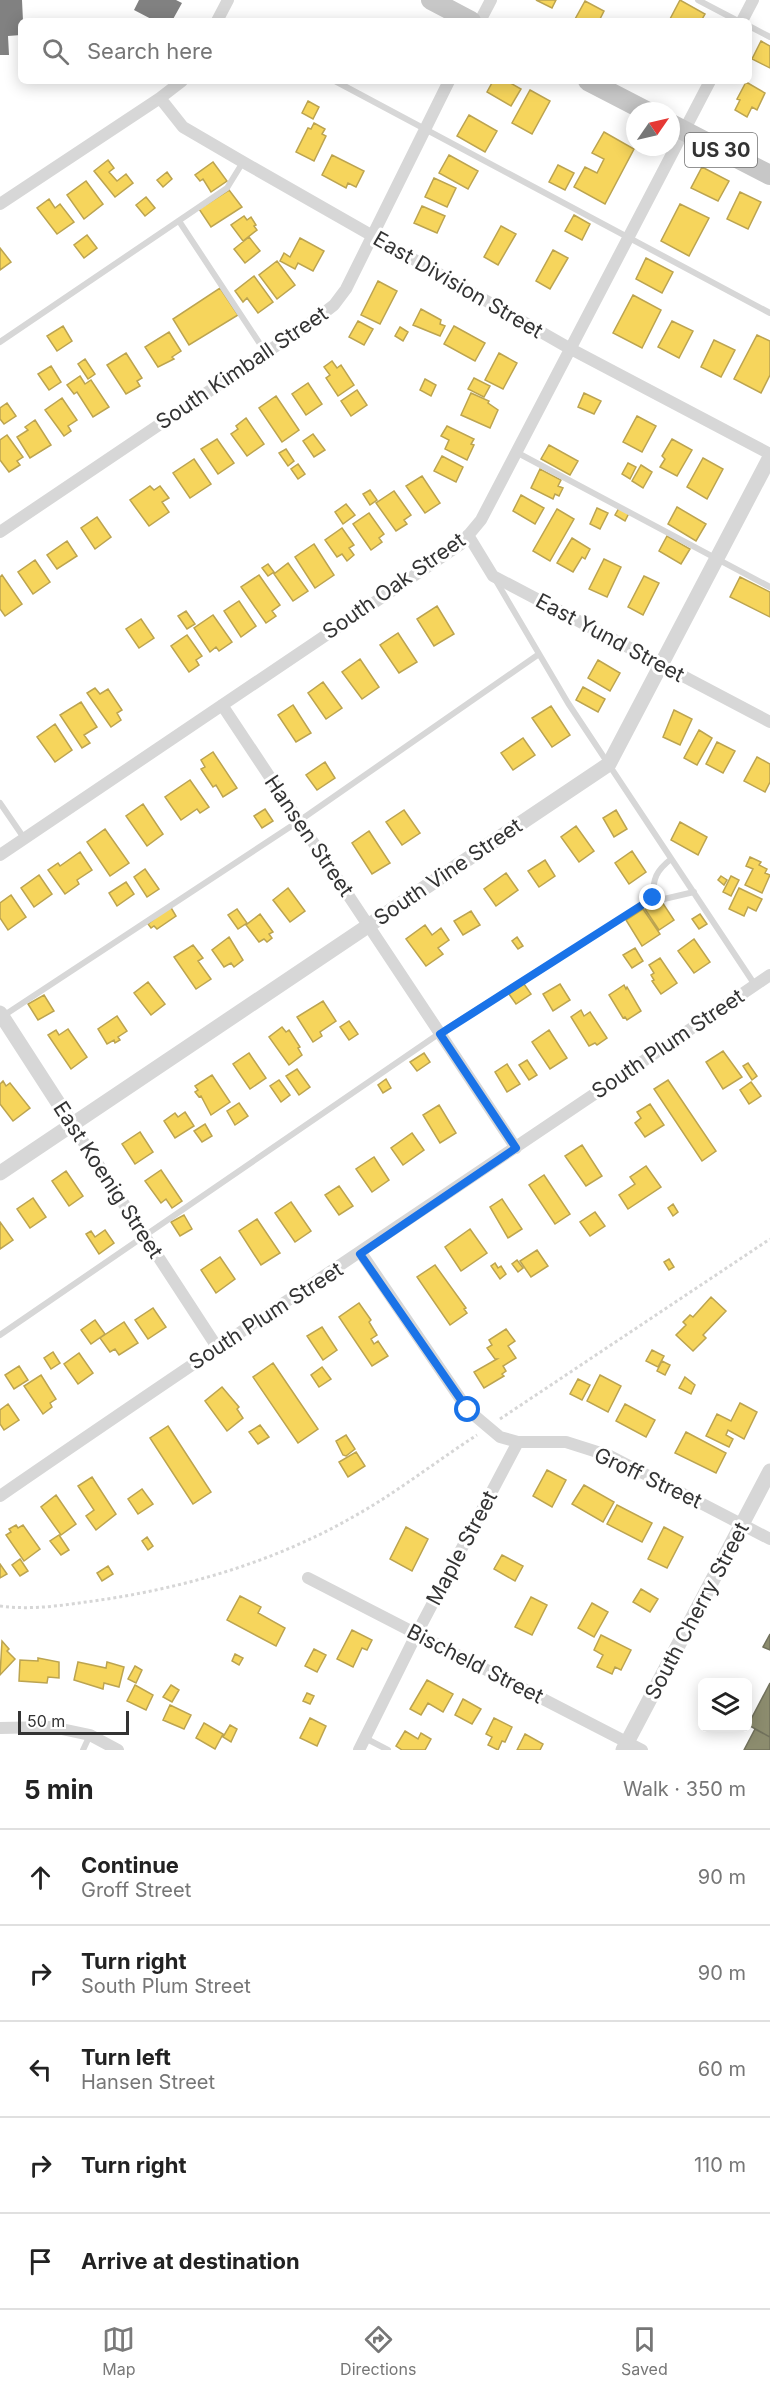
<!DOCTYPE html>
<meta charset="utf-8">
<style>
:root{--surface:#fff;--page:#f6f6f6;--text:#222;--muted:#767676;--line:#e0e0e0;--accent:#7a7a7a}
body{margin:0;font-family:Inter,sans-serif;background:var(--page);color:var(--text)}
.controls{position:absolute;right:18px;bottom:18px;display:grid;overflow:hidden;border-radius:9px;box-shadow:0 3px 15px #0003}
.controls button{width:54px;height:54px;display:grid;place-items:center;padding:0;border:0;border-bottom:2px solid var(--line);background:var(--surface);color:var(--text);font:30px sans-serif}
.compass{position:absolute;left:626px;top:102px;width:54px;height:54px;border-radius:50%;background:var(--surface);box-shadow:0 3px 15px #0003;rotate:56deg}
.scale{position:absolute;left:18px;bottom:15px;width:111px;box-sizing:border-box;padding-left:6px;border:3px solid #333;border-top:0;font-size:16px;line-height:21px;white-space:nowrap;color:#333;-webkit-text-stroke:4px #fff;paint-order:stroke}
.stop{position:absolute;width:18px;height:18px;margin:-14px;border:4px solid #1a73e8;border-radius:50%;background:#fff}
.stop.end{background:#1a73e8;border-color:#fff;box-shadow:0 2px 6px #0008}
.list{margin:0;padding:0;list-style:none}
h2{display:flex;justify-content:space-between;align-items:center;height:78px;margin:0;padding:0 24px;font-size:26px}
h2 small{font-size:20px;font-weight:400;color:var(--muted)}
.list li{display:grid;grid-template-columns:39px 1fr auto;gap:18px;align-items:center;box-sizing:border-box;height:96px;padding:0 24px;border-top:2px solid var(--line)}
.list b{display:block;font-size:22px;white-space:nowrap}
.list p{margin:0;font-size:20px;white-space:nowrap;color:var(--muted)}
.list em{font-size:20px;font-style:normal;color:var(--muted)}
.icon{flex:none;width:33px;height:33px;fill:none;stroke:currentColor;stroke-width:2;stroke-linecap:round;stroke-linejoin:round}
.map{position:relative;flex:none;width:770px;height:1750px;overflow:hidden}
.search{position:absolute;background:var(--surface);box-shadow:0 3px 15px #0003;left:18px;right:18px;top:18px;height:66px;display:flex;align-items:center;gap:15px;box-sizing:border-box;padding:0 21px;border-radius:9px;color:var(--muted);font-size:22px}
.sheet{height:558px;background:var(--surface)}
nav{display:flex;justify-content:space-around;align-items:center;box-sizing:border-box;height:84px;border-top:2px solid var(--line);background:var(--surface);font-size:16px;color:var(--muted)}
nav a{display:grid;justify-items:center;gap:3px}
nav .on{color:var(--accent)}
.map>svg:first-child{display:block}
.homes{fill:#f6d55c;stroke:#bca450;stroke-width:1.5}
.industry{fill:#8c8c6e;stroke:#71715c;stroke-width:1.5}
.building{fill:#818181}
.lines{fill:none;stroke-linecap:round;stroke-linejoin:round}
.path{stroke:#d6d6d6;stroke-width:3;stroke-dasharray:3 3;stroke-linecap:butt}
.service{stroke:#d7d7d7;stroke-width:6}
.minor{stroke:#d7d7d7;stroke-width:12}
.tertiary{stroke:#d7d7d7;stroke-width:15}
.trunk{stroke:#c7c7c7;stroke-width:20}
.route{stroke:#1a73e8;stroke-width:8}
.labels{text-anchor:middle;stroke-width:6;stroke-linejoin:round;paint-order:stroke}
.shield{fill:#fff;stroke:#707070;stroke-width:1.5}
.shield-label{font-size:20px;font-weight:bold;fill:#333}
.street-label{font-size:21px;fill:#333;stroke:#fff}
</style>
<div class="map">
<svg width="770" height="1750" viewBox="0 0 770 1750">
<rect width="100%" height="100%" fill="#fff"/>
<path class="homes" d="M536 0H556L552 8Z
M680 0 705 14 701 21 670 19Z
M585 1 604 11 599 21H574Z
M761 41 770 46V68L752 59Z
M493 81H507L521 89 511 106 487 92Z
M746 82 765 93 757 110 752 107 747 117 735 110 740 100 737 99Z
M530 90 550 101 532 134 512 123Z
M308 101 319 107 313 119 302 113Z
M469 115 497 131 485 152 457 136Z
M314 123 325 129 322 134 326 136 314 161 296 152 308 128 311 129Z
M604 132 634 149 605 204 574 187 585 167 597 173 604 159 592 153Z
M332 155 364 171 356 187 348 183 346 188 322 175Z
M449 155 478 171 468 189 439 173Z
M108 160 114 168 109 172 117 181 126 174 133 183 115 197 94 171Z
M213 162 227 181 211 192 203 179 200 181 195 175Z
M558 165 574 173 565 190 549 182Z
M702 167 729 181 718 201 691 188Z
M167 172 172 179 163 187 157 180Z
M434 178 456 188 447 207 425 197Z
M86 181 103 204 84 219 67 195Z
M229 190 242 207 211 227 199 209Z
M740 192 761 202 748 229 727 219Z
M146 197 155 208 145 216 136 205Z
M49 199 55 208 60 204 74 222 57 234 37 208Z
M680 204 709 218 689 256 661 241Z
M422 206 445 216 437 233 414 223Z
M574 215 590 224 582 240 565 231Z
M244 216 247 220 251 217 256 225 254 226 257 230 243 241 231 225Z
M501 226 516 234 498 265 484 257Z
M87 235 97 248 84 258 74 245Z
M249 237 260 251 245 263 234 249Z
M300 238 324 251 313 271 298 263 295 269 280 261 284 253 290 257Z
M0 248 11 262 0 270Z
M553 250 568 258 550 289 536 281Z
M646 258 673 272 662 293 636 279Z
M277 261 295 285 277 299 259 275Z
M254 276 273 302 258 313 247 298 243 302 235 291Z
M378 281 397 291 380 324 361 315Z
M220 288 238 315 189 345 173 319Z
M633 295 661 310 642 348 613 333Z
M421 309 441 320 440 324 445 326 440 336 413 325Z
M358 321 373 329 364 345 349 337Z
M672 321 693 331 679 358 658 347Z
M63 326 72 341 57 351 47 336Z
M454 326 485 343 475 361 444 344Z
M400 327 408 332 403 341 395 336Z
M169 332 181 351 172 357 174 359 158 367 145 347Z
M757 335 770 341V375L761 393 734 379Z
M714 340 735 350 721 377 701 367Z
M126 353 142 378 137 381 140 386 126 394 107 365Z
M499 353 517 363 503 389 485 380Z
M85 359 95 374 88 379 78 364Z
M332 361 337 368 341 365 354 385 338 396 326 378 330 375 324 367Z
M51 366 61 382 49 390 38 374Z
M80 376 85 384 91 380 109 407 93 417 77 392 74 394 67 385Z
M474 378 490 386 484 397 468 389Z
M425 379 436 385 431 396 420 390Z
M308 383 322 404 306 415 292 394Z
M357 390 367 405 351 416 341 401Z
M471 393 489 401 488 403 498 410 490 428 461 415Z
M584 393 601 401 594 414 578 407Z
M276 396 299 430 282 442 259 408Z
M62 398 77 420 68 426 71 431 64 436 45 410Z
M7 403 16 416 4 424 0 419V408Z
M637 416 656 426 642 452 623 442Z
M246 418 264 444 247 456 231 434 238 429 236 426Z
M35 420 51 445 30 458 17 437 28 430 25 427Z
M447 426 474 439 471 444 474 445 467 460 445 449 449 440 441 436Z
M313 434 325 450 314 457 303 441Z
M7 435 23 457 17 461 20 465 9 472 0 460V440Z
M217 439 234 463 218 474 201 449Z
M672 439 692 450 677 476 660 467 665 459 662 456Z
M549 445 578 461 570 475 541 459Z
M286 449 294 461 288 466 279 453Z
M442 456 463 467 456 482 434 471Z
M703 458 723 469 707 499 687 487Z
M194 459 211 484 190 498 173 473Z
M628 463 636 467 630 479 622 474Z
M298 464 305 474 298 479 291 469Z
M641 465 652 472 643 488 632 481Z
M540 469 561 480 558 486 563 488 559 496 555 494 553 499 531 488Z
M422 476 440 503 425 513 406 486Z
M150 486 154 490 160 486 169 498 162 502 169 512 149 526 130 500Z
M370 490 377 500 370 505 363 494Z
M394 491 411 515 404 520 407 524 396 531 376 503Z
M521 495 544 508 535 524 513 511Z
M346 504 355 515 343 524 335 512Z
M677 507 706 524 696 541 668 524Z
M597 508 608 513 600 529 590 524Z
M619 508 629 513 625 521 615 515Z
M557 509 574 519 550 561 533 551Z
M369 513 384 534 379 538 382 542 371 550 353 524Z
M97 517 111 537 95 549 81 528Z
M342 528 354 545 349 548 354 555 347 561 342 554 337 557 325 540Z
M667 536 690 549 681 564 659 551Z
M572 538 590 549 585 559 582 557 573 572 557 563Z
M67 541 77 556 57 569 47 555Z
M314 544 334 575 315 588 295 557Z
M604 559 621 567 607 597 589 589Z
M35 560 50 582 33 594 18 572Z
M288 563 308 591 293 601 274 574Z
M268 564 274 572 268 576 262 568Z
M2 575 22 604 5 616 0 609V577Z
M259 575 280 605 272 611 276 616 266 623 241 587Z
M644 576 659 583 643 615 628 607Z
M740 577 770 592V617L730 597Z
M239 601 256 626 241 637 224 611Z
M437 606 454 634 434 646 417 619Z
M186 611 195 624 187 629 178 616Z
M213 615 232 642 219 651 216 647 210 652 194 628Z
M141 619 154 638 139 648 126 629Z
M398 633 417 662 399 673 380 645Z
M187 635 202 656 196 660 199 665 189 672 171 646Z
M360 659 379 687 362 699 342 672Z
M598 660 620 673 610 691 588 678Z
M323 682 342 708 326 719 308 693Z
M583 687 605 699 598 712 576 700Z
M95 688 100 694 108 689 122 710 117 713 121 720 111 727 87 693Z
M81 702 97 727 84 735 90 743 82 748 60 715Z
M293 705 311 733 296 742 278 715Z
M551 706 570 735 552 747 532 718Z
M674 710 692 719 680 745 663 737Z
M55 724 72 750 55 762 37 737Z
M699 730 712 738 697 765 684 758Z
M523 738 535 755 513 770 501 753Z
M717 742 735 751 723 773 706 764Z
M213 752 237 788 223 797 216 785 213 787 201 769 205 767 201 760Z
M757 757 770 764V782L765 792 744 781Z
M325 762 335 778 317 790 306 775Z
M190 780 209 807 200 813 197 809 181 820 165 797Z
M143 804 163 834 147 846 126 816Z
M265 809 273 821 262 828 254 816Z
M404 810 420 833 402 845 386 822Z
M616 810 627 829 614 837 603 818Z
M680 822 707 837 698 855 671 840Z
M576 826 594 851 579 862 561 837Z
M105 829 129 863 110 876 87 842Z
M369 831 390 863 372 874 352 843Z
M632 851 646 872 629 884 615 863Z
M80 852 92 870 77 880 79 884 65 894 48 870 58 863 60 866Z
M750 857 761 862 759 865 767 869 765 873 770 875 762 893 745 885 753 869 746 866Z
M545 860 555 876 539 887 528 871Z
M145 869 159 889 147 897 134 877Z
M506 873 518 890 496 906 484 889Z
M39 875 52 894 34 907 21 888Z
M721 876 727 880 724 885 718 880Z
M731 876 739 880 731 896 723 892Z
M126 882 134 894 117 906 109 893Z
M288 888 305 911 290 922 273 900Z
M739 888 762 899 756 911 748 907 744 916 729 909Z
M11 895 26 917 8 930 0 918V903Z
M660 899 674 920 659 930 645 909Z
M170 906 176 916 157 929 154 926 151 928 148 924Z
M237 909 247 923 238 929 228 915Z
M643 909 660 934 642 946 626 920Z
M471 911 480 925 463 935 454 921Z
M260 914 273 932 269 934 272 938 267 942 264 939 259 942 246 925Z
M700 914 707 924 699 929 692 919Z
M425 925 432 935 441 928 449 940 438 948 443 954 426 966 406 939Z
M229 937 243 960 234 967 231 963 224 967 212 950Z
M517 937 523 946 518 949 512 941Z
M694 939 710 962 694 973 678 951Z
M193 945 203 958 198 961 211 979 196 989 174 957Z
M635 948 643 961 632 968 623 955Z
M660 958 677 983 661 994 652 981 654 980 651 975 654 973 649 965Z
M148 982 165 1004 151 1015 134 993Z
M524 984 531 994 516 1004 509 994Z
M560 984 570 1000 553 1011 543 994Z
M624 985 626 989 627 987 641 1011 627 1020 625 1017 623 1018 609 995Z
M44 995 54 1011 38 1020 28 1004Z
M323 1001 336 1021 320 1032 322 1036 313 1042 297 1017Z
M581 1010 584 1016 590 1012 607 1038 597 1045 595 1043 589 1046 571 1017Z
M117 1016 127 1031 118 1037 120 1040 115 1043 114 1040 107 1044 98 1029Z
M349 1021 358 1034 349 1040 340 1027Z
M282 1027 286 1032 289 1030 300 1047 298 1048 302 1055 289 1065 269 1037Z
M68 1029 87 1057 71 1069 48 1035 56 1030 59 1035Z
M549 1030 567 1058 550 1069 532 1042Z
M723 1051 742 1077 723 1089 706 1062Z
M249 1053 266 1078 250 1089 233 1064Z
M424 1053 430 1062 417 1071 410 1062Z
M527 1060 537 1075 529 1080 519 1065Z
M748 1063 757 1076 752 1080 743 1066Z
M507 1064 520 1084 507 1092 495 1072Z
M297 1069 310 1087 299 1095 286 1076Z
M212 1075 230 1102 211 1115 201 1096 199 1097 195 1092 198 1090 195 1086Z
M386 1079 391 1088 383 1093 378 1085Z
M279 1080 290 1095 281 1102 270 1086Z
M668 1080 716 1151 702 1161 654 1089Z
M3 1081 6 1086 10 1083 30 1108 13 1121 0 1104V1084Z
M751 1082 761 1096 749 1104 740 1090Z
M239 1103 248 1116 235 1125 227 1111Z
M650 1104 664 1125 645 1137 635 1123 641 1118 637 1112Z
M439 1105 456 1133 440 1143 423 1115Z
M185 1112 194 1126 175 1138 164 1121 175 1113 178 1117Z
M205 1124 212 1136 202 1142 194 1131Z
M140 1132 153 1152 135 1164 122 1144Z
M412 1133 424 1150 403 1165 391 1148Z
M582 1145 602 1176 586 1186 565 1156Z
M374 1157 389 1180 372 1192 356 1169Z
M646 1166 661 1187 628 1209 619 1195 635 1184 630 1177Z
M161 1170 182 1201 172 1208 166 1199 161 1203 145 1181Z
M66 1171 83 1196 69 1206 52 1181Z
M544 1175 570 1214 555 1224 529 1185Z
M339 1186 353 1206 339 1215 325 1195Z
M33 1198 46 1217 30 1228 17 1209Z
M502 1199 522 1229 508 1238 490 1207Z
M291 1202 311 1231 295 1242 275 1213Z
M673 1204 678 1212 673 1216 668 1208Z
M595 1212 605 1226 590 1236 580 1222Z
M184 1215 192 1229 180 1236 171 1222Z
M257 1219 280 1253 261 1265 239 1231Z
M0 1222 13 1240 0 1249Z
M470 1229 487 1253 461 1271 445 1247Z
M105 1230 114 1243 99 1254 86 1234 91 1231 95 1237Z
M537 1250 548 1266 531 1277 520 1261Z
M220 1257 235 1279 216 1293 201 1270Z
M669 1259 674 1267 669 1270 664 1262Z
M517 1260 523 1268 518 1272 512 1264Z
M495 1263 498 1268 501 1266 506 1274 500 1279 491 1266Z
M435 1265 466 1308 464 1309 467 1313 450 1325 417 1277Z
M711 1297 726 1311 703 1335 706 1338 693 1351 676 1335 686 1325 683 1322 690 1315 693 1317Z
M359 1303 371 1320 369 1322 377 1335 371 1339 374 1344 378 1341 388 1356 372 1366 339 1317Z
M153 1308 166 1327 148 1339 135 1320Z
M95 1320 105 1334 91 1344 81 1330Z
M124 1322 138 1343 119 1355 115 1349 110 1352 100 1338Z
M322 1327 337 1350 323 1360 307 1336Z
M506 1329 515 1341 508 1346 516 1358 503 1366 506 1371 502 1374 504 1376 484 1388 474 1372 497 1359H495L487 1348 492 1345 489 1340Z
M652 1350 664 1356 658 1367 646 1361Z
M53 1352 60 1363 51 1369 44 1358Z
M79 1353 93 1373 78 1384 64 1364Z
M662 1361 670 1365 665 1375 657 1371Z
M273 1363 318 1429 298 1443 253 1377Z
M19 1366 28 1380 14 1389 5 1375Z
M322 1367 331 1379 319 1387 311 1375Z
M41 1375 56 1399 50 1403 52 1407 43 1414 24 1386Z
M600 1375 621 1386 608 1412 587 1401Z
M685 1377 695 1385 691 1394 679 1388Z
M578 1379 590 1385 582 1400 570 1394Z
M222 1387 239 1407 237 1409 243 1418 227 1431 205 1401Z
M740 1403 757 1412 744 1439 728 1430 726 1435 733 1439 729 1447 706 1436 717 1414 731 1421Z
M8 1404 19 1420 4 1430 0 1424V1410Z
M625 1404 655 1420 646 1437 616 1421Z
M260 1425 269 1437 258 1444 249 1432Z
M168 1426 211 1492 193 1504 150 1438Z
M686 1432 726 1453 716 1473 675 1453Z
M346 1435 355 1449 346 1456 343 1455 336 1441Z
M356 1452 365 1466 348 1477 339 1462Z
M547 1470 566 1480 552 1507 533 1496Z
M92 1477 116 1514 96 1530 86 1516 94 1510 78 1486Z
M584 1485 614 1502 603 1522 572 1504Z
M142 1489 153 1504 138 1514 128 1499Z
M56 1495 76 1524 61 1535 41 1507Z
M617 1505 652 1523 642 1542 607 1524Z
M16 1525 18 1528 23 1525 40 1549 24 1561 6 1535 11 1532 9 1529Z
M406 1527 428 1539 412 1571 390 1559Z
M664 1527 683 1537 667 1568 648 1559Z
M59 1535 69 1550 61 1555 50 1541Z
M147 1537 153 1546 148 1550 142 1541Z
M502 1555 523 1566 515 1581 494 1569Z
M20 1559 28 1571 20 1576 12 1565Z
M0 1564 7 1574 0 1578Z
M108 1566 113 1574 102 1581 97 1573Z
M641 1589 658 1599 650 1612 633 1602Z
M240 1596 261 1607 258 1613 285 1628 276 1646 227 1620Z
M531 1597 547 1605 532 1635 515 1627Z
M592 1603 608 1612 594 1637 578 1628Z
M352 1630 372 1640 367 1650 362 1648 353 1667 337 1659Z
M601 1635 631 1650 621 1670 615 1667 612 1674 597 1667 603 1655 594 1650Z
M2 1641 9 1649 7 1651 15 1659 0 1675Z
M314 1649 326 1655 317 1672 305 1666Z
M235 1654 243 1658 239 1665 232 1661Z
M38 1658 59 1662V1678L48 1677 47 1683 19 1681 20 1660 38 1661Z
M78 1662 106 1668 107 1662 124 1667 119 1687 104 1683 103 1689 74 1680Z
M135 1666 142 1670 136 1683 128 1679Z
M427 1680 453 1694 443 1712 428 1703 421 1715 410 1709Z
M135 1685 153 1695 146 1710 127 1701Z
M171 1685 179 1690 172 1702 163 1697Z
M307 1693 314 1696 310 1704 303 1701Z
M463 1699 481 1709 472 1724 455 1715Z
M170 1705 191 1715 184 1729 163 1720Z
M310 1718 326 1726 317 1746 300 1738Z
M494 1718 512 1727 505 1742 502 1741 498 1750 488 1745 492 1737 486 1734Z
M204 1723 223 1734 215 1749 196 1738Z
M230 1725 237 1729 231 1742 223 1737Z
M405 1731 418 1739 421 1733 431 1739 425 1750H402L396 1746Z
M525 1734 543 1744 540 1750H517Z"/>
<path class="industry" d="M770 1634V1650L763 1647Z
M770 1683V1737L748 1725Z
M755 1729 770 1737V1750H744Z"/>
<path class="building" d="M0 0H22L23 21H21V35L8 36 9 55H0Z
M139 0H176L182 3 172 21H155L134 10Z"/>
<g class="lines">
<path class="path" d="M500 1419 770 1239
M0 1606C29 1610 58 1606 86 1602 177 1590 270 1564 351 1518 395 1494 435 1462 477 1435"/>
<path class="service" d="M698 0 738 21
M749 26 770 37
M335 81 770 313
M179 221 266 353
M0 342 227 188 243 162
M516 452 770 587
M495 579 568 703 755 985
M0 803 24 838
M653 898C653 878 656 871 671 859
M3 1016 299 821 539 654
M0 1335 440 1033 653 898 664 899 694 892
M365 1738 388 1750
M83 1750 90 1735"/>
<path class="minor" d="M217 21 228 0
M480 21 491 0
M742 21 753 0
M160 98 183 127 243 162 569 348 770 454
M0 204 160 98 182 81
M0 532 316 319 334 305 346 289 449 81
M468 535 493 576 770 722
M222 705 516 1148
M0 855 461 544 481 520 710 81
M73 1126 217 1347
M361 1253 468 1410 500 1437 518 1442H566L610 1456 770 1539
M0 1496C255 1320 514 1150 770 975
M308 1578 642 1750
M0 1728 52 1727 90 1735 118 1750
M359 1750 417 1633 518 1442"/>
<path class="tertiary" d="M0 1013 73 1126
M0 1173 609 764 770 457
M623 1750 770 1471"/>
<path class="trunk" d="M431 0 471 21
M588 81 646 111
M671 124 770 175"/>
</g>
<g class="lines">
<path class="route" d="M468 1410 360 1254 516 1148 440 1034 653 898"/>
</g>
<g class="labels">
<rect class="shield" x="685" y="133" width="72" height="34" rx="4.5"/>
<g class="shield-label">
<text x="721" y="157">US 30</text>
</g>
<g class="street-label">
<text transform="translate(458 285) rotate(30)" y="7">East Division Street</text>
<text transform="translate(242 368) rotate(-34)" y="7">South Kimball Street</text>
<text transform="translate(394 586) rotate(-35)" y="7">South Oak Street</text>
<text transform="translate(610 638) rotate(28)" y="7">East Yund Street</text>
<text transform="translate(309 836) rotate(56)" y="7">Hansen Street</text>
<text transform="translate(448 872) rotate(-34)" y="7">South Vine Street</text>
<text transform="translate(668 1044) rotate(-34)" y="7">South Plum Street</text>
<text transform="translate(108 1180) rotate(57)" y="7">East Koenig Street</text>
<text transform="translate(266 1316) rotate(-33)" y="7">South Plum Street</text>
<text transform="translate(648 1478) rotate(25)" y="7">Groff Street</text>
<text transform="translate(462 1548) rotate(-62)" y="7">Maple Street</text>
<text transform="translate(697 1611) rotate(-62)" y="7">South Cherry Street</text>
<text transform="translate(475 1664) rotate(27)" y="7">Bischeld Street</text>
</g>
</g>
</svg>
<div class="controls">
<button><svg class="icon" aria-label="layers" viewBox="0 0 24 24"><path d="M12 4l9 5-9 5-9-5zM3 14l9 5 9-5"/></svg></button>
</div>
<svg class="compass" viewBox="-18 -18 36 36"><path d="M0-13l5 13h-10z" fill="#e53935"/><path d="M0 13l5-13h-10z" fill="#767676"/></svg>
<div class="scale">50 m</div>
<div class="stop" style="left:468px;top:1410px"></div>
<div class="stop end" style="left:653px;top:898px"></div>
<div class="search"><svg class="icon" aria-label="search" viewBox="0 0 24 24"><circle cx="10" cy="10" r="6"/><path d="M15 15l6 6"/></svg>Search here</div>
</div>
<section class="sheet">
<h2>5 min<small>Walk · 350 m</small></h2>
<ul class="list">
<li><svg class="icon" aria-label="ahead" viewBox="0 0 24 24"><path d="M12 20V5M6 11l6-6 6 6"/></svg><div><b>Continue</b><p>Groff Street</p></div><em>90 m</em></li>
<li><svg class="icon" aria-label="right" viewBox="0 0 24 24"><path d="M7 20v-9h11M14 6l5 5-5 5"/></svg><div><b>Turn right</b><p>South Plum Street</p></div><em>90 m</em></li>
<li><svg class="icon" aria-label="left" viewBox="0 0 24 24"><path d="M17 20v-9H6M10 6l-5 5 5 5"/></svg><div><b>Turn left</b><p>Hansen Street</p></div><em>60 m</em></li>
<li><svg class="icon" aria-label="right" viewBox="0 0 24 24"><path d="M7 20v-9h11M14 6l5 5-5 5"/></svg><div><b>Turn right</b></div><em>110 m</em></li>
<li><svg class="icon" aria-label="arrive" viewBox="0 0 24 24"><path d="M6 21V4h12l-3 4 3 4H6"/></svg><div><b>Arrive at destination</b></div></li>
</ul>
</section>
<nav>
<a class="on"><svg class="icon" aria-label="map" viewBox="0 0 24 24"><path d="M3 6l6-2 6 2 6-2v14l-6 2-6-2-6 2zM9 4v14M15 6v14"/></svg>Map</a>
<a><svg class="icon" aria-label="directions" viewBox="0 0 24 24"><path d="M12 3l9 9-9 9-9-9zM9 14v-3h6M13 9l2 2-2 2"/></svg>Directions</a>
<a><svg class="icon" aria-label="saved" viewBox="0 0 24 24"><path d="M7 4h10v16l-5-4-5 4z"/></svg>Saved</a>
</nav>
